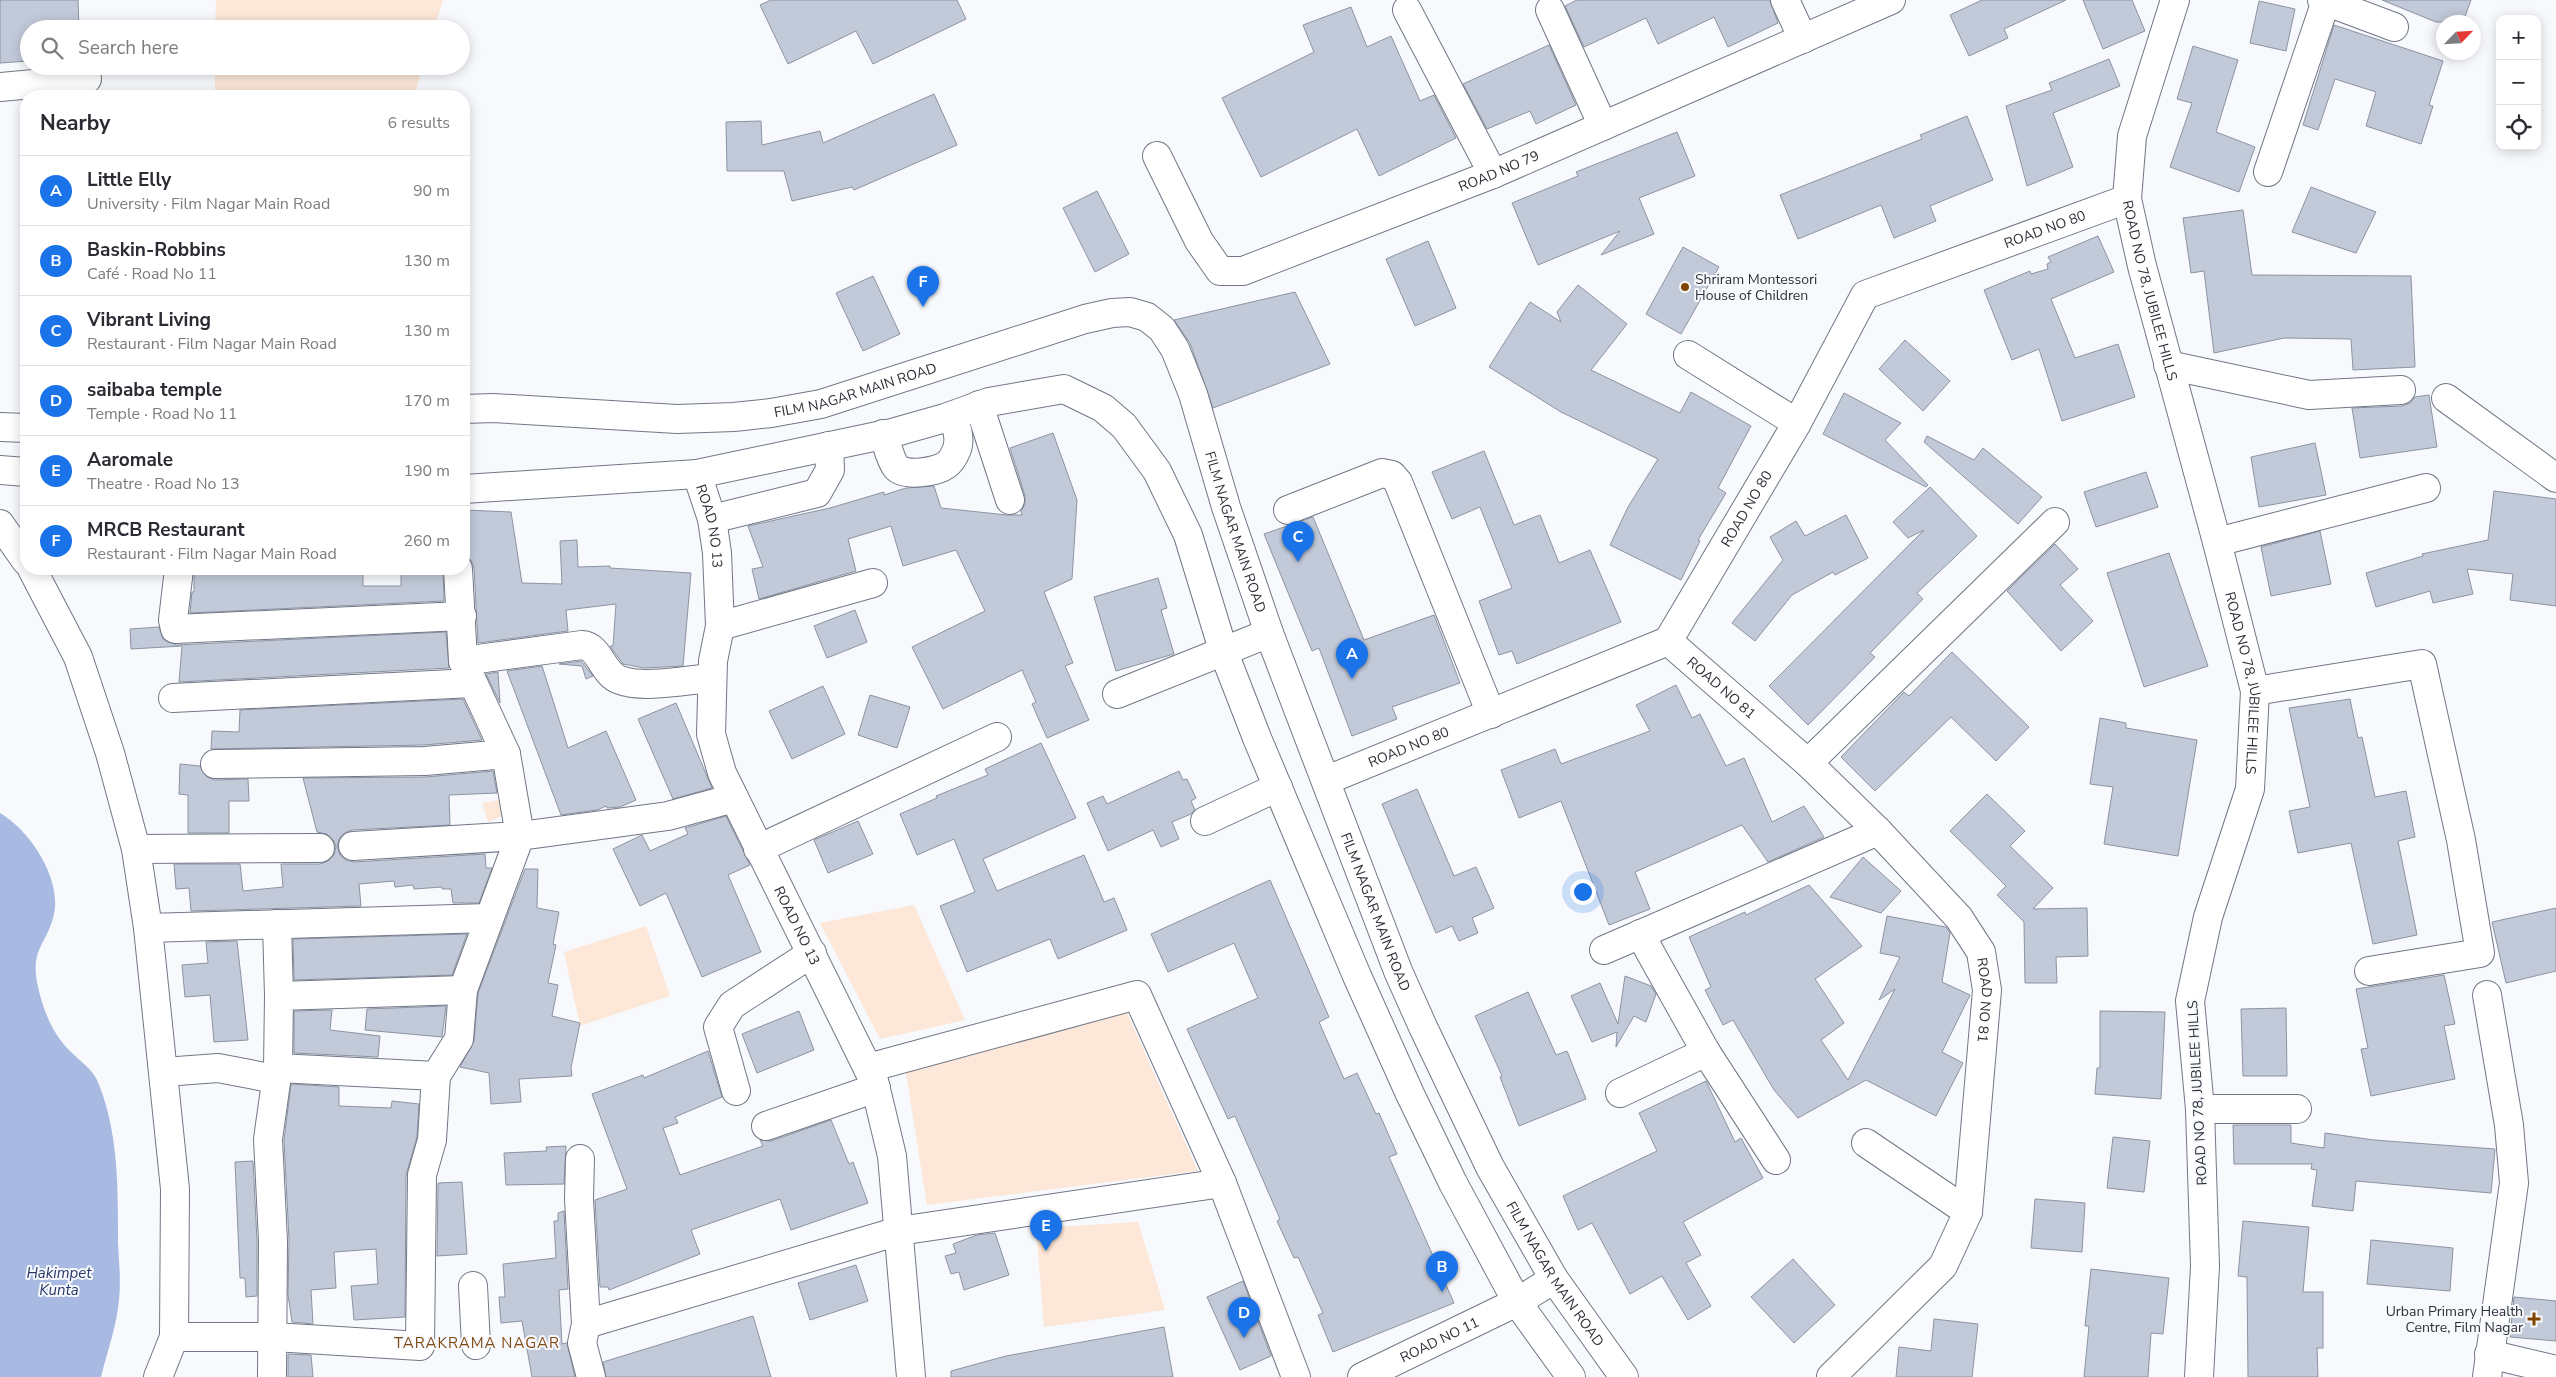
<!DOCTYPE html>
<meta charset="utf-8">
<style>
:root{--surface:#fff;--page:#f2f2f3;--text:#2b2b33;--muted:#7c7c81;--line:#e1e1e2;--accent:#1a73e8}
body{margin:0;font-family:"Nunito Sans",sans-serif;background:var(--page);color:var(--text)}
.controls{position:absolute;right:15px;top:15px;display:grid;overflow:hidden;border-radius:10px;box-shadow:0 2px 12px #0003}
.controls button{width:45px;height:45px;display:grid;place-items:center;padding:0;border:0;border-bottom:1px solid var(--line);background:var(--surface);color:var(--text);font:25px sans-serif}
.compass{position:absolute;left:2436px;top:15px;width:45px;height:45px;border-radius:50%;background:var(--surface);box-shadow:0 2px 12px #0003;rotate:65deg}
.you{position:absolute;left:1582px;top:891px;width:18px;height:18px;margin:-12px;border:4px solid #fff;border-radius:50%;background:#1a73e8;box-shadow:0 0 0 8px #1a73e833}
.badge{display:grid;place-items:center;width:32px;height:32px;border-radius:50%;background:var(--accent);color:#fff;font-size:16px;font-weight:700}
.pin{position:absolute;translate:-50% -41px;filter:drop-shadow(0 1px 2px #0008)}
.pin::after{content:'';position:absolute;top:26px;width:18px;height:15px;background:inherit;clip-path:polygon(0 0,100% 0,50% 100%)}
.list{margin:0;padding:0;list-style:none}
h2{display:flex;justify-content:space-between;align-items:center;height:65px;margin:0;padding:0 20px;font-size:21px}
h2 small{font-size:16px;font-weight:400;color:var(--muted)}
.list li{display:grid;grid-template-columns:32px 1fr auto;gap:15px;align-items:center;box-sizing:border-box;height:70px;padding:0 20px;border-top:1px solid var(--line)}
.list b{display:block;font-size:19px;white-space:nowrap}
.list p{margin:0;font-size:16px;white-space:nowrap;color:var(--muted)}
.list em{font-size:16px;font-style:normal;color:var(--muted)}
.icon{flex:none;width:28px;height:28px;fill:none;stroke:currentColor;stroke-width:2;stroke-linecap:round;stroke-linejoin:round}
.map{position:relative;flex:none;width:2556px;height:1377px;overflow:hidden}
.search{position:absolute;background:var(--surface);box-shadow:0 2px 12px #0003;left:20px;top:20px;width:450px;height:55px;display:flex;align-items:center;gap:12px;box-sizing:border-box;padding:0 18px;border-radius:28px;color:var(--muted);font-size:19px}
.panel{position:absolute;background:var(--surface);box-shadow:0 2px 12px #0003;left:20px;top:90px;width:450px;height:485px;border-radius:20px}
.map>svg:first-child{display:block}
.green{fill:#fce7d8}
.water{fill:#a8bae1}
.building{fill:#c2cada;stroke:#8c93a2}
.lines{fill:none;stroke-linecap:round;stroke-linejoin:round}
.minor-casing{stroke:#707786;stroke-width:30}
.major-casing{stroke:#707786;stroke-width:30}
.minor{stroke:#fff;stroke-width:28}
.major{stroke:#fff;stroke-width:28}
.poi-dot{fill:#814500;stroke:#f7f9fc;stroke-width:2}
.labels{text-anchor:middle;stroke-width:4;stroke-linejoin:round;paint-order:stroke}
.street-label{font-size:14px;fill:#2d3037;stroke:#f7f9fc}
.poi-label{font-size:14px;fill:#2d3037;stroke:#f7f9fc;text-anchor:start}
.water-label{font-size:15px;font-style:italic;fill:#26396a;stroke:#f7f9fc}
.neighbourhood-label{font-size:15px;letter-spacing:1px;fill:#804811;stroke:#f7f9fc}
</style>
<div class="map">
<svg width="2556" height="1377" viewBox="0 0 2556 1377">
<rect width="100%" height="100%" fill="#f7f9fc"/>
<path class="green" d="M216 0H443L434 29H215Z
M215 66H423L414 96H215Z
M511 798 514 811 488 822 482 803Z
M914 905 965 1020 880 1039 820 923Z
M646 926 670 996 580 1026 564 952Z
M1122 1002 1198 1171 927 1205 905 1067Z
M1138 1222 1165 1310 1044 1327 1036 1228Z"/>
<path class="water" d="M0 813C31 831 64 882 53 918 46 944 31 950 37 982 42 1008 52 1034 71 1052 80 1061 91 1068 97 1080 119 1131 118 1189 118 1243 119 1262 121 1281 119 1300 117 1325 107 1352 101 1377H0Z"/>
<path class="building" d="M0 0H78L79 29H29V61L0 63Z
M771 0H957L966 19 873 64 856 31 788 64 760 5Z
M1577 0H1770L1778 23 1728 47 1714 17 1658 44 1646 18 1584 47 1565 6Z
M1982 0H2066L2004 29 2008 38 1969 56 1950 15Z
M2083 0H2132L2145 31 2103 49Z
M2382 0H2471L2463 22H2436Z
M2259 1 2295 9 2286 51 2250 43Z
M1351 7 1367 47 1391 36 1420 101 1434 95 1456 138 1379 176 1357 129 1261 177 1222 98 1314 52 1303 25Z
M2334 25 2443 61 2429 105 2433 106 2421 144 2366 126 2376 92 2335 79 2318 130 2303 125Z
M1549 45 1576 105 1536 124 1530 111 1487 129 1463 84Z
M2193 46 2238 60 2216 132 2255 147 2239 192 2170 167 2192 103 2177 99Z
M2109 59 2120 86 2053 113 2073 167 2027 186 2006 106 2052 90 2049 83Z
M934 94 957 145 854 190 852 187 792 201 784 171H727L726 122 761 121 762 145 820 131 823 143Z
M1967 116 1993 180 1930 206 1936 221 1894 238 1881 205 1798 239 1780 195 1922 139 1920 135Z
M1677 132 1695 176 1639 198 1654 234 1601 255 1620 231 1538 265 1512 203 1578 176 1576 172Z
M2311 187 2376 212 2356 253 2292 232Z
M1097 191 1129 254 1095 272 1063 208Z
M2243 210 2252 275 2411 276 2415 367 2353 370 2351 339 2284 338 2214 353 2204 271 2191 273 2183 218Z
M2098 236 2114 272 2051 299 2075 358 2118 344 2135 397 2062 421 2039 349 2012 360 1984 290 2030 271 2031 274 2048 269 2047 264 2051 262 2048 257Z
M1428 241 1456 308 1415 326 1386 259Z
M1683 247 1719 267 1681 334 1646 314Z
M873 276 900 334 863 351 836 293Z
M1578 285 1627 324 1591 370 1680 413 1691 392 1751 426 1718 488 1726 493 1698 540 1700 541 1681 580 1610 545 1628 507 1658 459 1561 412 1489 367 1530 302 1561 322 1557 312Z
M1295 292 1330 364 1213 408 1190 343 1174 320Z
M1905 340 1950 381 1923 411 1879 369Z
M1844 393 1901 423 1885 440 1928 485 1926 487 1823 434Z
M2429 395 2437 447 2360 458 2352 408 2402 406 2410 403 2415 397Z
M1053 433 1077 500 1072 579 1044 592 1073 663 1065 666 1089 720 1047 738 1032 704 1036 702 1022 670 943 709 912 647 985 611 956 550 903 566 891 526 848 539 856 571 759 599 752 569 763 567 748 526 830 508 884 492V495L906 488 934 486 941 508 1007 515H1022L1021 511 1025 504V496L1010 448Z
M1927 436 1974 460 1983 448 2042 497 2018 524 1924 442Z
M2315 443 2326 495 2259 507 2251 457Z
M1484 451 1514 525 1540 515 1559 563 1590 550 1621 622 1517 664 1512 651 1499 655 1479 601 1512 588 1480 507 1452 519 1432 472Z
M2146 472 2158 507 2096 527 2084 492Z
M1930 487 1977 536 1917 593 1923 599 1870 653 1875 657 1808 725 1769 686 1924 530 1908 538 1893 522Z
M2494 491 2556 499V606L2510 600 2513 574 2467 569 2473 594 2433 603 2430 591 2376 607 2366 573 2423 556 2422 554 2488 540Z
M464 510 511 512 522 583 562 584 560 541 577 540 578 567 610 566V568L691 573 683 666 644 668 623 664 610 646H613L616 604 566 610 568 631 478 643 474 568 471 560 464 555Z
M1846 515 1868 558 1835 575 1833 572 1792 595 1755 641 1732 623 1783 560 1770 537 1796 521 1805 536Z
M1313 517 1364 640 1434 615 1460 683 1392 707 1397 719 1352 736 1319 648 1312 651 1264 534Z
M2320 531 2331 584 2271 596 2261 547Z
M2055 544 2078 569 2060 585 2093 621 2061 651 2007 591Z
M2169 553 2208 666 2144 687 2107 573Z
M194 569H363V586H401V569H443L444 601 190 613 192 592H194Z
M1158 578 1167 608 1161 610 1174 654 1116 671 1094 597Z
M855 610 867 642 827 658 814 626Z
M159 627 163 639 176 645 446 632 449 668 179 682 182 646 131 649 130 629Z
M1952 652 2029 727 1996 761 1951 717 1875 791 1841 757 1904 692 1909 696Z
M581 661 593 676 586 679 582 666 559 664Z
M542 666 568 748 606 731 636 800 620 807 607 808 606 806 597 810 561 815 507 671Z
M498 672 500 703 486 674Z
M1676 685 1692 718 1700 714 1726 766 1744 758 1772 822 1804 806 1824 837 1768 862 1742 825 1635 872 1650 909 1609 925 1561 801 1519 818 1501 770 1555 749 1561 764 1650 731 1636 705Z
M823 686 845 734 792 759 769 711Z
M870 695 910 707 897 748 858 735Z
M463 699 482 740 424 745 211 749 212 731 239 732 240 710Z
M2350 699 2358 738 2362 737 2375 797 2406 791 2415 837 2398 841 2417 935 2373 944 2351 843 2298 853 2289 811 2310 807 2289 708Z
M676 703 712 788 673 799 638 719Z
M2100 718 2126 723V728L2197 740 2178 856 2104 844 2113 787 2090 784Z
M1041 743 1076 818 983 859 997 891 1084 855 1104 902 1114 898 1127 930 1058 959 1050 939 967 972 940 906 975 892 954 839 917 855 900 814 937 798 936 796 988 775 985 769Z
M180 764 200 766 207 777 215 780 248 779 249 801H229V833H188V795L179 794Z
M493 771 497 793 449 795 450 825 352 830 344 833 339 839 337 846 340 855 346 860 354 862 485 854 486 868H492L479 903H453L451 889H442V887L414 889 413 885 395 887 394 881 359 884 361 906 191 911 189 888 176 889 174 864H240L243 891 283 887 281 864H320L328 861 334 855 336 847 334 841 327 834 317 832 303 778 425 777Z
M1179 771 1183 780 1187 779 1196 798 1191 801 1195 810 1191 814 1172 822 1179 839 1161 847 1153 830 1108 851 1087 803 1103 796 1107 804Z
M1417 789 1454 876 1476 867 1494 908 1472 918 1478 933 1459 941 1452 926 1436 933 1382 804Z
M1987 794 2025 831 2010 846 2053 888 2033 909 2087 908 2088 956 2056 957 2057 983H2025L2024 922 1997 895 2006 886 1950 831Z
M726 816 750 865 728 875 761 952 702 977 666 893 640 906 613 849 642 835 650 851 688 834 685 828Z
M858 821 873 854 828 873 814 840Z
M1863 857 1901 891 1881 913 1830 897Z
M525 869H538L537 908 559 912 553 944 556 945 548 983 558 985 552 1016 580 1023 571 1068 572 1076 519 1079 521 1102 491 1104 489 1073 460 1067 474 1041 478 993Z
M1270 880 1329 1017 1319 1022 1344 1079 1357 1073 1376 1114 1379 1113 1397 1154 1389 1157 1454 1303 1333 1352 1318 1315 1323 1313 1298 1257 1294 1258 1277 1221 1280 1219 1235 1116 1228 1119 1187 1029 1258 998 1234 943 1168 972 1151 934Z
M1809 885 1862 946 1815 979 1844 1023 1821 1040 1848 1080 1895 989 1879 1000 1900 957 1880 953 1887 916 1946 927 1950 933 1942 982 1970 995 1942 1052 1963 1063 1936 1116 1866 1080 1798 1118 1774 1090 1733 1020 1723 1025 1705 990 1711 987 1689 937 1745 912 1746 915Z
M2556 908V971L2506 983 2492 922Z
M467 934 452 975 294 980 293 939Z
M237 941 248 1040 214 1042 210 995 185 997 182 965 208 963 206 942Z
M2444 975 2455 1024 2444 1026 2455 1079 2371 1096 2361 1049 2368 1048 2356 989Z
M1625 976 1651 986 1656 994 1646 1022 1634 1016 1616 1047 1617 1032 1592 1042 1571 996 1600 983 1618 1024Z
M1528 992 1556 1055 1567 1051 1586 1099 1519 1126 1500 1077 1502 1076 1475 1016Z
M446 1006 442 1037 365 1030 367 1009Z
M2286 1008 2287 1076H2243L2241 1009Z
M332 1010 330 1030 380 1036 378 1057 294 1053V1011Z
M799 1011 814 1050 757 1073 742 1034Z
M2100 1011 2165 1012 2161 1099 2095 1094 2097 1068H2100Z
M708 1051 722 1097 675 1117 678 1123 663 1128 680 1175 763 1146 760 1140 771 1141 831 1120 849 1164 853 1162 868 1203 791 1230 780 1199 691 1230 700 1254 609 1290 608 1287H600L595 1200 627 1189 592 1094 643 1075 644 1078Z
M1706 1081 1735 1142 1741 1138 1763 1178 1683 1222 1701 1255 1686 1263 1711 1306 1688 1320 1662 1276 1630 1294 1592 1223 1578 1230 1563 1196 1657 1151 1639 1113Z
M291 1084 339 1087V1106L391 1108 392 1101 419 1104 417 1137 406 1175 405 1317 354 1320 351 1286 378 1284 376 1249 334 1252 336 1288 311 1290 313 1324 292 1322 288 1295 289 1240 284 1140Z
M2233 1125H2291V1143L2324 1148 2325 1133 2374 1140 2495 1149 2491 1193 2356 1181 2353 1211 2312 1206 2317 1170 2311 1169 2312 1164H2234Z
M2113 1137 2150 1141 2144 1192 2107 1188Z
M566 1146 564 1184 506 1185 504 1153 547 1151 546 1147Z
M253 1161 257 1241V1296L246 1297 245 1278H240L235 1162Z
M462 1182 467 1254 437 1256 438 1183Z
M2035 1199 2085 1203 2082 1252 2031 1248Z
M564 1211 568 1289 559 1290 562 1344 567 1343 575 1377H532L522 1321 501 1323 499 1297H505L503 1264 556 1258 554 1221H558V1213Z
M2243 1221 2309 1227 2303 1292H2323V1348H2317L2318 1377H2248L2247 1277 2238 1276Z
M995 1233 1009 1275 964 1290 959 1272 951 1274 945 1256 956 1253 953 1244 977 1235Z
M2371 1240 2453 1248 2450 1291 2367 1284Z
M1793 1259 1835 1305 1794 1343 1751 1297Z
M856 1265 868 1301 810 1320 798 1283Z
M2091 1269 2169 1278 2163 1334 2151 1333 2148 1377H2084L2089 1326H2085Z
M1243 1281 1271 1356 1240 1370 1207 1297Z
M2514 1297 2556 1301V1341L2510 1337Z
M753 1316 771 1377H606L603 1362Z
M1934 1319 1978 1324 1972 1377H1896L1899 1347 1931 1351Z
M1164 1327 1173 1377H951V1371L1006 1356Z
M288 1354 311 1355 313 1377H288Z"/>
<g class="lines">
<g class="minor-casing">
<g id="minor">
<path d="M1785 0 1803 39"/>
<path d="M2322 0 2394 27"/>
<path d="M1407 10 1493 174"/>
<path d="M1550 10 1603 126"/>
<path d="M0 87 87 79"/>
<path id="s1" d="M1157 156 1199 241 1220 271H1243L1493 174 1891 0"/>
<path d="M2268 172 2326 1"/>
<path d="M1688 355 1797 423"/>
<path d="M2168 365 2309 395 2401 390"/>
<path d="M2446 398 2556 478"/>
<path d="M979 405 1010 500"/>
<path d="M883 434C887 444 890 459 896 467 904 477 937 472 946 465 951 462 955 454 957 449 961 437 956 426 952 416"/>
<path id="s2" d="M697 474 712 519 717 553 720 626 713 661 711 734 722 773 874 1081 892 1156 911 1377"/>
<path d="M1288 510 1382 473 1392 475 1398 482 1491 714"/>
<path d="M712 519 817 493 830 470 829 446"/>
<path d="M0 524 26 561"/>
<path d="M2217 542 2426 488"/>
<path d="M32 569 78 657 110 753 136 849 148 928 175 1189 174 1337 158 1377"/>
<path d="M179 569 173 620 175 629 462 616"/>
<path d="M720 626 873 583"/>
<path id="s3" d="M1668 641 1808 763 1878 831 1959 918 1981 952 1987 990 1968 1212 1943 1266 1831 1377"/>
<path d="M463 661 582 645C600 646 602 674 620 680 643 689 687 680 712 678"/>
<path d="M2255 691 2422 664 2461 840 2480 953 2369 971"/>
<path d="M1117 694 1269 633"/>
<path d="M173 698 472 683"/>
<path d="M1808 763 2055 522"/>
<path d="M215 764 425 761 506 754"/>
<path id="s4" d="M1327 780 1668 641 1797 423 1865 295 2127 199"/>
<path d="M1205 821 1278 787"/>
<path d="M353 846 520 836 668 816 734 798"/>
<path d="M136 849 320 848"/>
<path d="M758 849 997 737"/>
<path d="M277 924 279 996"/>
<path d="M148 928 488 918"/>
<path d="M1640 934 1706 1052 1776 1160"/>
<path d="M1604 950 1878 831"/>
<path d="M278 1068 436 1076"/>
<path d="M868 1068 1137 995 1222 1183 1296 1377"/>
<path d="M164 1072 218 1068 275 1079"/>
<path d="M736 1091 718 1027 732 1005 812 953"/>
<path d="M1620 1093 1706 1052"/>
<path d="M2200 1109H2297"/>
<path d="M766 1126 876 1088"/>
<path d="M1866 1143 1968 1212"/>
<path d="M580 1159 579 1199 586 1324 582 1343 591 1377"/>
<path d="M473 1286 476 1345"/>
<path d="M586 1324 899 1231 1222 1183"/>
<path d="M174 1337H274L420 1346 422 1175 432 1140 436 1076 459 1039 463 990 520 836 506 754 463 661 458 569"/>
<path d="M2489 1354 2556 1370"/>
<path d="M272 1377 273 1241 268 1139 278 1068 279 996 463 990"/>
<path id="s5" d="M1362 1377 1517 1302 1554 1279"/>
<path d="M2487 1377 2514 1183 2509 1125 2487 995"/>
</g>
</g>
<g class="major-casing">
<g id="major">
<path id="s6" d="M2175 0 2132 136 2127 199 2142 266 2217 542 2255 691 2250 789 2208 917 2190 1001 2200 1109 2205 1266 2199 1377"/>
<path id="s7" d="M464 409 493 408 677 419 734 417 771 413 821 404 1085 319 1112 313 1130 312 1147 317 1162 329 1175 349 1193 394 1226 507 1269 633 1398 971 1423 1027 1490 1167 1554 1279 1624 1377"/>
<path d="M0 427 26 428"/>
<path d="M0 470 26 472"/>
<path d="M464 489 697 474 892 433 945 418 989 402 1064 389 1103 408 1124 426 1157 471 1188 535 1224 653 1257 738 1357 976 1410 1094 1453 1183 1517 1302 1571 1377"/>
</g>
</g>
<use href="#minor" class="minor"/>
<use href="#major" class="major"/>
</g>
<g class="poi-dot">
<circle cx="1685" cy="287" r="5"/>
<path d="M2531.5 1311.5h5v5h5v5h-5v5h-5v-5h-5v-5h5z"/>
</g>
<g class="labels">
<g class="street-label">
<text dy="5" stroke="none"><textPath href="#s1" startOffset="429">ROAD NO 79</textPath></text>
<text dy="5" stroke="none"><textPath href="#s4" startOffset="958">ROAD NO 80</textPath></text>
<text dy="5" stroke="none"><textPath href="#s6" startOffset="300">ROAD NO 78, JUBILEE HILLS</textPath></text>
<text dy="5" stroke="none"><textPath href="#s7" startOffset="395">FILM NAGAR MAIN ROAD</textPath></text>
<text dy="5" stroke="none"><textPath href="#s4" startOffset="522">ROAD NO 80</textPath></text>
<text dy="5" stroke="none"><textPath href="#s2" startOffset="54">ROAD NO 13</textPath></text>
<text dy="5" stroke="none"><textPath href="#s7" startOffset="935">FILM NAGAR MAIN ROAD</textPath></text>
<text dy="5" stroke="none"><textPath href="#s6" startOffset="705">ROAD NO 78, JUBILEE HILLS</textPath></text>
<text dy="5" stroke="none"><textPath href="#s3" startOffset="71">ROAD NO 81</textPath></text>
<text dy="5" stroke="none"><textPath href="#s4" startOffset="88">ROAD NO 80</textPath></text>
<text dy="5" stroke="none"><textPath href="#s7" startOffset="1340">FILM NAGAR MAIN ROAD</textPath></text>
<text dy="5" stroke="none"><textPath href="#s2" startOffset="474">ROAD NO 13</textPath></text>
<text dy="5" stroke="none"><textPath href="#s3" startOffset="491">ROAD NO 81</textPath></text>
<text transform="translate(2197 1093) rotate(-93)" y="5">ROAD NO 78, JUBILEE HILLS</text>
<text dy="5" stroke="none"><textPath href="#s7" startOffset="1745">FILM NAGAR MAIN ROAD</textPath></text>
<text dy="5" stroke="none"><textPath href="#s5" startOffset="86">ROAD NO 11</textPath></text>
</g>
<g class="poi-label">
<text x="1695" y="284">Shriram Montessori<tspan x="1695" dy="16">House of Children</tspan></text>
<text x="2523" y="1316" text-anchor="end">Urban Primary Health<tspan x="2523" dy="16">Centre, Film Nagar</tspan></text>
</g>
<g class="water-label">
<text x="59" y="1278">Hakimpet<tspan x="59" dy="17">Kunta</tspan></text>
</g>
<g class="neighbourhood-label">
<text x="477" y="1348">TARAKRAMA NAGAR</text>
</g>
</g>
</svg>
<div class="controls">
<button>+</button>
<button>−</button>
<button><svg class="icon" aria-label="locate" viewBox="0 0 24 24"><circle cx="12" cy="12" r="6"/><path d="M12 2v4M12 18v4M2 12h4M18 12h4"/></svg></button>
</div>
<svg class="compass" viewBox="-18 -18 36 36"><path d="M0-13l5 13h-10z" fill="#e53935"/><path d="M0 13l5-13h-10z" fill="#7c7c81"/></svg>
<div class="you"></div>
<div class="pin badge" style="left:1352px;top:679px">A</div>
<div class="pin badge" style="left:1442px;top:1292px">B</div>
<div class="pin badge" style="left:1298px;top:562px">C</div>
<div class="pin badge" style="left:1244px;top:1338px">D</div>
<div class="pin badge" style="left:1046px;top:1251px">E</div>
<div class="pin badge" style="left:923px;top:307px">F</div>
<div class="search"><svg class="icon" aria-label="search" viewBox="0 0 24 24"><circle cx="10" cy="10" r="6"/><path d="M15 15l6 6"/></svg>Search here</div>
<section class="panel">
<h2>Nearby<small>6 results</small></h2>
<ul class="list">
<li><span class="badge">A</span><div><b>Little Elly</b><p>University · Film Nagar Main Road</p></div><em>90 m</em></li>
<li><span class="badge">B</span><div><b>Baskin-Robbins</b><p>Café · Road No 11</p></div><em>130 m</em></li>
<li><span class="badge">C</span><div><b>Vibrant Living</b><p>Restaurant · Film Nagar Main Road</p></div><em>130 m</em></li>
<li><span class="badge">D</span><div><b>saibaba temple</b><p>Temple · Road No 11</p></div><em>170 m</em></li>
<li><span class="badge">E</span><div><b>Aaromale</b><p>Theatre · Road No 13</p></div><em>190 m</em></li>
<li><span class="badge">F</span><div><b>MRCB Restaurant</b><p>Restaurant · Film Nagar Main Road</p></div><em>260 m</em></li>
</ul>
</section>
</div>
